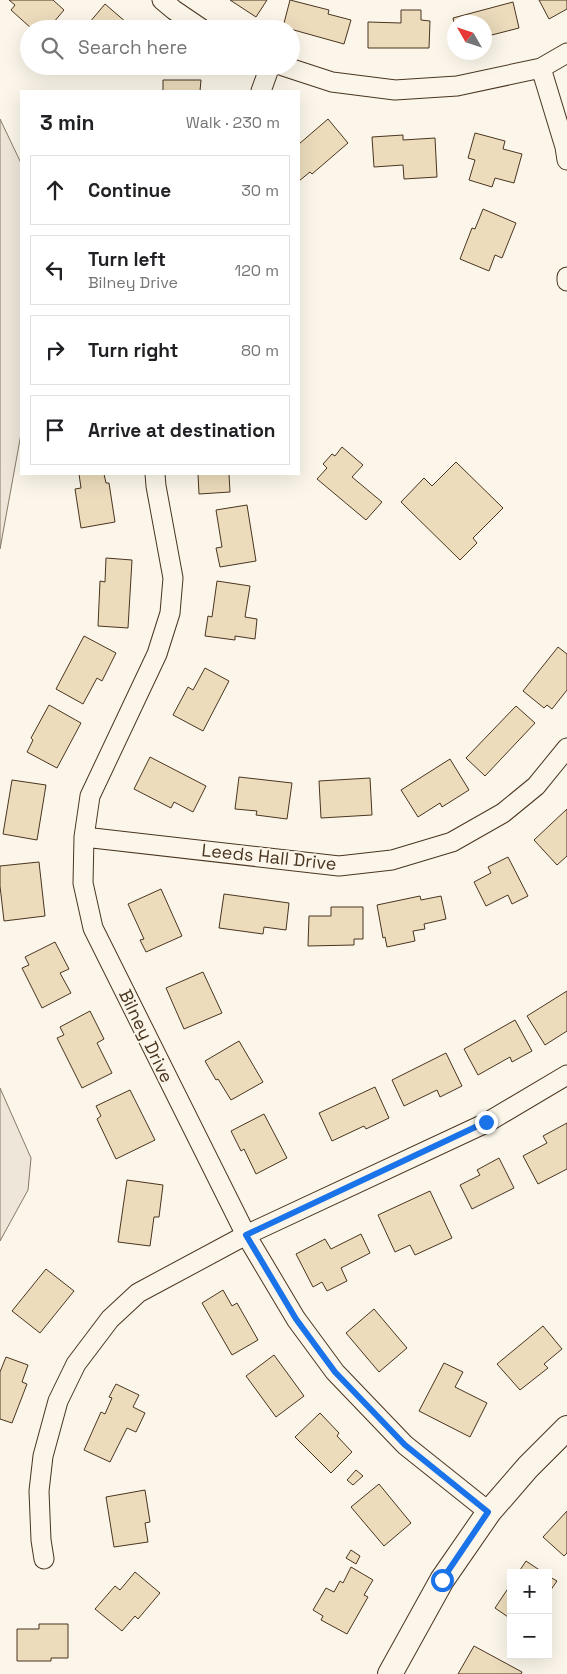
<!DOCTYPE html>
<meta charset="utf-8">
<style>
:root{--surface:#fff;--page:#f2f2f2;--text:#202124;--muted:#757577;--line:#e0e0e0}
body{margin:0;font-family:"Space Grotesk",sans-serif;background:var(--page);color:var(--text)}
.controls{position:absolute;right:15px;bottom:15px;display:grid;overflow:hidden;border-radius:0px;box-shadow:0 5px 20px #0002}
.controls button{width:45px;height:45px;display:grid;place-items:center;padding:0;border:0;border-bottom:1px solid var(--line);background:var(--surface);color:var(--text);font:25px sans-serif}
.compass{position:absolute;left:447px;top:15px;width:45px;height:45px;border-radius:50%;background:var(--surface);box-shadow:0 5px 20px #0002;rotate:309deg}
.stop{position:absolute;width:15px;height:15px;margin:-11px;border:4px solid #1a73e8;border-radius:50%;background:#fff}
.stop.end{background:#1a73e8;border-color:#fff;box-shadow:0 1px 5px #0008}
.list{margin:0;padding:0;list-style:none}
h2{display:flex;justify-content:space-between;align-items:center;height:65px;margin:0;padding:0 20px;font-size:21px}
h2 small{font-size:16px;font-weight:400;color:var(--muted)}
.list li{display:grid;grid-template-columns:32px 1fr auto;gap:15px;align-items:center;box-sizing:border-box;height:70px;margin:0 10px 10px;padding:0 10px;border:1px solid var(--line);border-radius:0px}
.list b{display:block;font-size:19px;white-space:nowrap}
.list p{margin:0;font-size:16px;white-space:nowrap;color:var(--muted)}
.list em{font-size:16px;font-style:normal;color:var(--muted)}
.icon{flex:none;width:28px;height:28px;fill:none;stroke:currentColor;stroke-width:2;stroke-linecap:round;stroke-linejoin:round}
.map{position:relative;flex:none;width:567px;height:1674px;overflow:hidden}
.search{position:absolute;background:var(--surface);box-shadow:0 5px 20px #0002;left:20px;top:20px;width:280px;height:55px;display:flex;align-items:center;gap:12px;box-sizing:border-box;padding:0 18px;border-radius:28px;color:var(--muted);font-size:19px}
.panel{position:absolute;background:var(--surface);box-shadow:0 5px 20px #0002;left:20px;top:90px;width:280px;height:385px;border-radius:0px}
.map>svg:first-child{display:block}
.green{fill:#ede6d9;stroke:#887966}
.building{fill:#ecdcbc;stroke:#4a3520}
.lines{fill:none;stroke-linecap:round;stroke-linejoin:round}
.minor-casing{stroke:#4a3520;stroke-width:21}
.tertiary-casing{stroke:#4a3520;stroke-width:26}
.minor{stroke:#fbf6e9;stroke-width:19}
.tertiary{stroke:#fbf6e9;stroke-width:24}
.route{stroke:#1a73e8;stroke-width:6}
.labels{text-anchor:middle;stroke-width:4;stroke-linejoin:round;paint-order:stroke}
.street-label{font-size:18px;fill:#4a3520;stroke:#fbf6e9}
</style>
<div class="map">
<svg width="567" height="1674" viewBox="0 0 567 1674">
<rect width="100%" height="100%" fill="#fbf6e9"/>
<path class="green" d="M0 119 21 163V434L0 549Z
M0 1088 31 1158 28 1190 0 1241Z"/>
<path class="building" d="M9 0H53L64 10 48 29H32L11 10 15 5Z
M230 0H267L256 17Z
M290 0 329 10 328 14 351 20 344 44 283 27Z
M539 0H567V9L549 19Z
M513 2 519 28 484 37V22L454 23 453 18Z
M105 4 134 29H84Z
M401 10H421V20L430 21 429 48H368V22L401 23Z
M163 80H201L200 91H163Z
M328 119 348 143 312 174 310 172 299 181V144Z
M475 133 505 141 503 149 522 154 514 183 495 178 492 187 469 180 475 160 468 158Z
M403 135V140L435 138 437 177 404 179 403 165 374 167 372 137Z
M483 209 516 223 502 258 495 255 489 271 460 259 472 228 475 229Z
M342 447 363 465 352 477 382 502 366 520 317 479 327 468 323 464 332 454 335 456Z
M456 462 503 508 473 538 477 543 460 560 401 502 424 478 432 486Z
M79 474H104L106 483H109L115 522 81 528 75 489 81 488Z
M198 474H229L230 492 199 494Z
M247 505 256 561 220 567 216 548 222 547 216 510Z
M106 558 132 560 128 628 98 626 100 581 105 582Z
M217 581 250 586 245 617 257 619 255 639 235 636V640L205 636 208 616 212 617Z
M84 636 116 653 102 681 97 678 83 704 56 689Z
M558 647 567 654V690L552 709 547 705 544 708 523 691Z
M205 668 229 681 203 731 173 715 188 687 193 690Z
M49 705 81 723 57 768 27 752 33 740 31 738Z
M516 706 535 723 485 776 466 758Z
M150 757 206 786 193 812 174 802 171 808 134 789Z
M450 759 469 790 442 807 440 803 418 817 401 790Z
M239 777 292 783 287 819 256 815 257 811 235 809Z
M370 778 372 815 321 818 319 781Z
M12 780 46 785 37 840 3 834Z
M567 809V856L557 865 534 840Z
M508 857 528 896 512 904 508 895 486 906 474 882 491 873 488 867Z
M39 862 45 916 4 921 0 886V866Z
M161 889 182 936 146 952 140 940 144 939 128 904Z
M224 894 289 903 286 930 264 927 263 934 219 928Z
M420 896 421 900 441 896 446 919 424 924 425 929 413 931 415 941 387 947 385 937 383 938 377 905Z
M331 907H363V939H354V945L308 946 309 916H331Z
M55 942 69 969 60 973 71 993 42 1008 22 968 29 965 25 957Z
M203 972 222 1013 184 1029 166 988Z
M567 991V1031L545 1045 527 1016Z
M90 1011 104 1039 97 1043 112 1073 82 1088 57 1038 64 1035 60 1027Z
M515 1020 532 1051 512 1062 510 1057 478 1075 464 1049Z
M239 1041 263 1082 231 1100 218 1079 216 1080 205 1061Z
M446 1053 462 1086 440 1097 437 1090 404 1106 392 1080Z
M375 1087 389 1118 366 1129 364 1126 332 1141 319 1113Z
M130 1090 155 1140 116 1159 97 1119 101 1116 96 1106Z
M264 1114 287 1158 256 1174 244 1149 241 1151 231 1131Z
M567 1123V1169L538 1184 523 1156 547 1143 543 1136Z
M499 1158 514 1188 472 1209 460 1185 480 1175 477 1170Z
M127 1180 163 1185 159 1217H154L150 1246 118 1242Z
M430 1191 452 1238 415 1255 410 1245 395 1252 378 1215Z
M361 1234 370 1253 341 1268 347 1281 327 1291 322 1282 313 1287 296 1254 325 1239 331 1249Z
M46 1269 74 1291 40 1333 12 1311Z
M223 1290 232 1306 237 1303 258 1340 232 1355 202 1303Z
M374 1309 407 1348 379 1372 346 1333Z
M543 1326 562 1349 544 1364 548 1368 520 1390 497 1364Z
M274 1355 304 1396 276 1417 246 1376Z
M6 1357 28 1365 22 1382 27 1384 12 1423 0 1419V1372Z
M444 1363 463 1372 455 1387 487 1403 470 1437 419 1411Z
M116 1384 139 1395 133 1407 145 1413 136 1432 127 1428 110 1462 84 1450 101 1412 105 1414 112 1398 109 1397Z
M320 1413 339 1433 337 1436 352 1452 331 1473 295 1437Z
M356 1470 363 1476 353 1485 347 1480Z
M379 1484 411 1523 384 1546 351 1507Z
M145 1490 150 1522 145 1523 148 1542 114 1547 106 1497Z
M567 1511V1553L564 1556 543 1537Z
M351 1550 360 1556 356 1564 346 1558Z
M526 1561 544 1573H518Z
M351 1567 373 1580 364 1595 368 1597 347 1634 321 1620 323 1616 313 1610 326 1588 334 1592 340 1581 343 1583Z
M135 1572 160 1593 138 1619 135 1616 122 1631 95 1609 115 1586 120 1590Z
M548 1576 557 1581 548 1594Z
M511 1584V1619L495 1608Z
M39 1624H68V1658H51V1661H17V1629H39Z
M474 1646 522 1672 521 1674H458Z"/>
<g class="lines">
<g class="minor-casing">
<path id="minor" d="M162 0 174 10 202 29
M283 66 332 82 395 90 457 86 541 68 567 53
M541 68 565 147 567 160
M261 91 270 66
M567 281V277
M155 474 156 486 173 578 170 613 157 654 90 796 84 837 83 883 93 928 246 1235 296 1319 335 1372 405 1445 489 1512
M84 837 339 866 392 860 452 842 503 813 536 786 567 748
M44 1559 41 1540 39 1491 43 1456 58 1401 76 1364 110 1319 138 1293 246 1235 486 1123 567 1075"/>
</g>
<g class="tertiary-casing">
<path id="tertiary" d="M390 1674 442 1580 489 1512 528 1467 567 1428"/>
</g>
<use href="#minor" class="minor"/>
<use href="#tertiary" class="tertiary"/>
</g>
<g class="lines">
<path class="route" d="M442 1580 488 1512 405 1445 335 1372 296 1319 246 1235 486 1122"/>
</g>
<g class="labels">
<g class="street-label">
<text transform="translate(269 857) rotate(6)" y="6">Leeds Hall Drive</text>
<text transform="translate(146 1036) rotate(64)" y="6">Bilney Drive</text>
</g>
</g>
</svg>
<div class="controls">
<button>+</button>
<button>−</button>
</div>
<svg class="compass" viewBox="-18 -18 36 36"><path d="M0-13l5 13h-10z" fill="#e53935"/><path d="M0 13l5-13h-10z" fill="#757577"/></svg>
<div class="stop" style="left:442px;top:1580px"></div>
<div class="stop end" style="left:486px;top:1122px"></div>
<div class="search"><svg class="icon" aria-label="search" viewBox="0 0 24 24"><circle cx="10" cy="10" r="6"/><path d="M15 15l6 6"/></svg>Search here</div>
<section class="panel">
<h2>3 min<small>Walk · 230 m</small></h2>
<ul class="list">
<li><svg class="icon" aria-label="ahead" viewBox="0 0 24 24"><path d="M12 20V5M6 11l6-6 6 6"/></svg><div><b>Continue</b></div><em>30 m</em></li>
<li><svg class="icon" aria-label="left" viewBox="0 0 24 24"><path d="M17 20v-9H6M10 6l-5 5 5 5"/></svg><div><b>Turn left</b><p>Bilney Drive</p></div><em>120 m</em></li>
<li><svg class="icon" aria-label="right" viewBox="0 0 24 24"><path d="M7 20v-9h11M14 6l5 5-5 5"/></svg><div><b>Turn right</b></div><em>80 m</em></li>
<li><svg class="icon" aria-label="arrive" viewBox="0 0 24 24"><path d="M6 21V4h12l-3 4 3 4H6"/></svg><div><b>Arrive at destination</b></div></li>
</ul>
</section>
</div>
